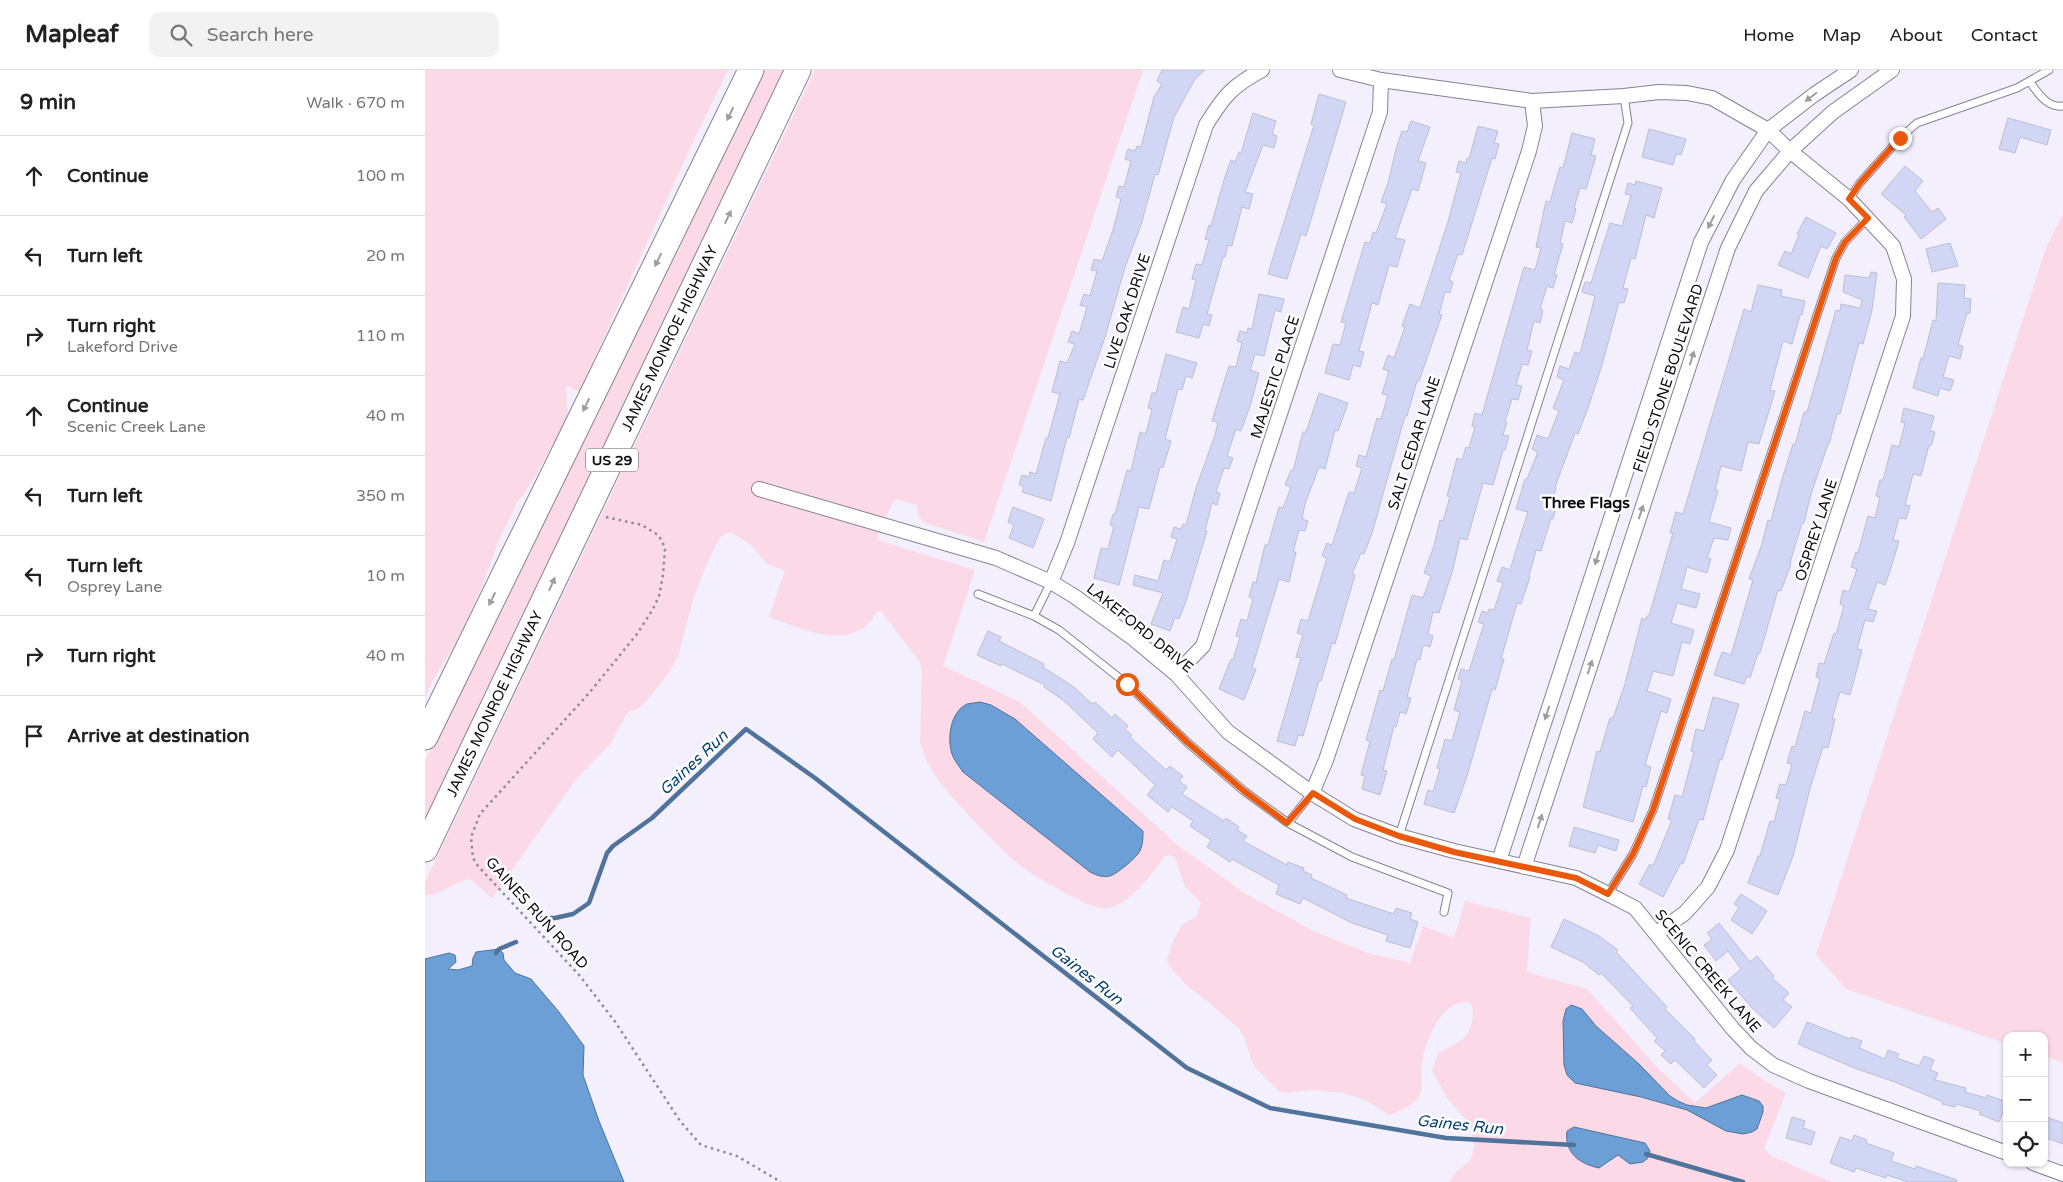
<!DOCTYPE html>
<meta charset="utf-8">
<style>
:root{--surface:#fff;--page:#f2f2f2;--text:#222;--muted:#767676;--line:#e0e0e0}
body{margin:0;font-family:"Varela Round",sans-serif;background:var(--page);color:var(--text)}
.controls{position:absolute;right:15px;bottom:15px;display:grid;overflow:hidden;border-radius:10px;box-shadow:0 1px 4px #0004}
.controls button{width:45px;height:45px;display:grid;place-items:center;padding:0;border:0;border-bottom:1px solid var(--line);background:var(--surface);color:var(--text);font:25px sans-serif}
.stop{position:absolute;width:15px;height:15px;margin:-11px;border:4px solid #ea580c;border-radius:50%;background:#fff}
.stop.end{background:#ea580c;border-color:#fff;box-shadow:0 1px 5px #0008}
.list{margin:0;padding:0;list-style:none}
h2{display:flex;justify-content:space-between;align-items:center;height:65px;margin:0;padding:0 20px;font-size:21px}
h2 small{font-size:16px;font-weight:400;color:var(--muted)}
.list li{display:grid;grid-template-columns:32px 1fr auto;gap:15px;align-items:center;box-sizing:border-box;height:80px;padding:0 20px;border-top:1px solid var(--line)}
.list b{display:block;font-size:19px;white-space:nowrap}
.list p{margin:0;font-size:16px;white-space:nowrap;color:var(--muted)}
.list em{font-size:16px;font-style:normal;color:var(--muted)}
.icon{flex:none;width:28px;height:28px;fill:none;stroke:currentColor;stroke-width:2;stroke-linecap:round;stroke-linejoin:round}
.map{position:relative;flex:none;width:1638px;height:1112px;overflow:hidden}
header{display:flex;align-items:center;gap:30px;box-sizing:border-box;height:70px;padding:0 25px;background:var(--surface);border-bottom:1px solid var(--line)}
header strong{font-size:24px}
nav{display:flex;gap:28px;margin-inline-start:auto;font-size:18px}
.search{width:350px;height:45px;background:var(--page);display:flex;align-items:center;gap:12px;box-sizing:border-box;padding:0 18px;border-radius:10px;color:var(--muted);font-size:19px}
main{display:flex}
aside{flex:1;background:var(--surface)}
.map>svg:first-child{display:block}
.green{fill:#fcd9e7;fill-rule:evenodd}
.water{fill:#6b9fd6;stroke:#4f739b}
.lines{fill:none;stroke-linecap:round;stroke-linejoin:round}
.stream{stroke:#4f739b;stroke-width:4.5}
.building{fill:#d0d6f3;stroke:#bbbfd4}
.lane-casing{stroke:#878194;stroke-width:9}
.street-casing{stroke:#878194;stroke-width:16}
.highway-casing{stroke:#878194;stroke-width:27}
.path{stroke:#8f8b95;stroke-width:2.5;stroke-dasharray:2.5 4;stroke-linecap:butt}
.lane{stroke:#fff;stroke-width:7}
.street{stroke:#fff;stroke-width:14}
.highway{stroke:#fff;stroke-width:25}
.oneway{fill:#9f9da0}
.route{stroke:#ea580c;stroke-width:6}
.labels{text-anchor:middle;stroke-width:5;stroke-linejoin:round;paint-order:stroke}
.shield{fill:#fff;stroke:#565459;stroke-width:1}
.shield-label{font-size:14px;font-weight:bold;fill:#0e0b12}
.street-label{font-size:15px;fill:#0e0b12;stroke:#fff}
.neighbourhood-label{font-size:16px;font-weight:bold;fill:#0e0b12;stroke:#fff}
.water-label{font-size:16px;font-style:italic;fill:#084376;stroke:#fff}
</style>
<header>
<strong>Mapleaf</strong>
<div class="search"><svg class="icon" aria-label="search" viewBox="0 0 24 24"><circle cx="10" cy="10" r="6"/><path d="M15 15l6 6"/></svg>Search here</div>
<nav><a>Home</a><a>Map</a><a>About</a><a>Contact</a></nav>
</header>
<main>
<aside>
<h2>9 min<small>Walk · 670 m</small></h2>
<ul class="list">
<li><svg class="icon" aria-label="ahead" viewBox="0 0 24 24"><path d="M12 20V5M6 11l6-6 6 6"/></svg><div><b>Continue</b></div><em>100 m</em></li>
<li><svg class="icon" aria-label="left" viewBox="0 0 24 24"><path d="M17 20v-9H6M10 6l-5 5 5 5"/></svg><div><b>Turn left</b></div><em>20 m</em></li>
<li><svg class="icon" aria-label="right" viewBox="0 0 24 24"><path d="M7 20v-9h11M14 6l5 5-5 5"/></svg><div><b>Turn right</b><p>Lakeford Drive</p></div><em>110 m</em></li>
<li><svg class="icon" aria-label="ahead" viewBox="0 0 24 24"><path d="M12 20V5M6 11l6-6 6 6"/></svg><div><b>Continue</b><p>Scenic Creek Lane</p></div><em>40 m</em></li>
<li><svg class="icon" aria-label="left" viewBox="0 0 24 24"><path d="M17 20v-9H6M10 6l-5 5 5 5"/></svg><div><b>Turn left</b></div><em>350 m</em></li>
<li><svg class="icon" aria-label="left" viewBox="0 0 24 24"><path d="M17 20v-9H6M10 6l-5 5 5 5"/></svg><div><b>Turn left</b><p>Osprey Lane</p></div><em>10 m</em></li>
<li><svg class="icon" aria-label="right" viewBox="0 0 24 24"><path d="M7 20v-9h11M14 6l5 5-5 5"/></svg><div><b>Turn right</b></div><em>40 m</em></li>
<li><svg class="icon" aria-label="arrive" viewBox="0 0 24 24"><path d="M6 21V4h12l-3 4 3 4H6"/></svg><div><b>Arrive at destination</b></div></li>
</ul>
</aside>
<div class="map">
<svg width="1638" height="1112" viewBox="0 0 1638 1112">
<rect width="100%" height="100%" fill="#f4effc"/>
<path class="green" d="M0 0H303L266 76 154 322 141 315 143 346 109 409 92 433 73 472 56 519 34 568 8 610 0 629Z
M336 0H362L0 756V691Z
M390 0H718L559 472 501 453C493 449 492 443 492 435L470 429C463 443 455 455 452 470L550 500 518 596 595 632 750 773 818 822 886 860 943 883 985 893C989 880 994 869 998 856L1029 868 1040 831 1106 848 1102 902 1162 919 1232 997 1270 1033 1315 993 1342 1012 1361 1023 1339 1079 1348 1087 1407 1112H1024L1031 1102 1046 1090 1049 1076 1046 1059 1040 1049 1022 1028 1007 1000 1013 984C1018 979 1025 978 1031 974 1045 966 1050 951 1047 935L1044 932C1016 930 1001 969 997 992 995 1004 1001 1020 991 1030 985 1037 973 1042 964 1045L940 1030 918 1023 888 1020 860 1023 854 1021 831 999 826 989 819 966 814 959 786 934 761 915 745 897 742 890 748 871 757 855 771 847 776 833 760 817 750 787 746 785 740 786C728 802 703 837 682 838 669 839 657 831 646 826 630 817 612 808 597 797 579 783 564 766 548 750 527 727 503 704 495 672L497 599 495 592 456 541H452C430 585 378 559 344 547L360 500 343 495 326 475 305 462 295 467 280 498 267 533 254 584 243 604 217 636 202 643 186 673 152 708 67 828 46 810 42 809 10 824 0 825V812ZM1142 1061 1220 1072 1225 1083 1222 1090C1212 1095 1202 1095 1196 1085L1189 1087 1184 1093 1174 1098C1155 1093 1139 1083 1142 1061Z
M1638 144V993L1619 986V966H1582V974L1421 919 1391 885 1621 178Z"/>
<path class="water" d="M555 632 566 635 590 649 718 761C718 768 718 774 715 781 711 788 692 804 685 806 678 808 671 805 665 802L538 702C534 696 529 690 527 684 522 669 525 642 542 634 546 633 551 633 555 632Z
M74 879 78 883 79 890 90 903 106 909 134 942 159 976 158 1005 174 1051 199 1112H0V889L24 883 30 885 31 892 23 899 33 900 47 896 48 888 51 882Z
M1146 935 1157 939 1171 956 1214 994 1245 1026 1253 1031 1262 1035 1281 1038 1317 1025 1334 1031 1338 1036V1042L1332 1059 1327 1062 1318 1064 1301 1061 1262 1040 1216 1027 1150 1013 1142 1005 1139 995 1138 951 1141 939Z
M1149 1057 1220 1073 1225 1081 1223 1088 1218 1092 1205 1094 1193 1085 1174 1098C1155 1094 1139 1083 1142 1061Z"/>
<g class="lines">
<path class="stream" d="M117 848H130L148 844 164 833 182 783 188 776 227 748 321 659 390 708 762 998 845 1038 1021 1068 1149 1075
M71 883 74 879 91 872
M1221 1084 1318 1112"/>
</g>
<path class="building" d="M737 0H780L770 9 749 47 733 105 730 104 716 155 700 197 680 267 658 330 654 329 644 368 642 367 626 431 597 422 599 417 594 415 597 405 604 407 605 402 611 404 621 368H623L635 324 627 322 635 291 642 293 650 274 643 272 647 261 654 264 662 237 655 235 659 224 665 226 672 201 666 200 669 189 677 191 688 160 696 129 691 127 694 116 699 117 706 91 700 89 703 79 710 81 712 76 716 77 729 27 737 14 732 11Z
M894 24 921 32 881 166 876 164 862 209 843 204 889 55 886 54Z
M828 43 851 51 847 64 852 66 849 78 838 75 820 122 828 124 824 139 817 137 807 176 803 175 800 187H798L782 244 787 245 784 256 778 254 774 268 751 262 758 237 764 239 771 210 767 209 771 194 777 195 784 170 780 169 784 155 786 156 799 110 806 90 810 92 814 82 816 83Z
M1583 48 1626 60 1622 75 1595 67 1590 83 1574 79Z
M986 51 1005 57 993 91 1001 93 993 121 987 119 970 168 980 170 972 197 964 195 953 235 947 233 934 281 939 282 935 297 928 295 924 310 900 303 908 274 915 275 921 253 916 252 940 172 945 173 948 162 951 163 962 134 956 132 963 113 971 79 977 61 982 62Z
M1053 56 1073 61 1069 73 1074 74 1070 89 1067 88 1037 185 1033 184 1024 210 1028 212 1025 223 1020 222 1014 244 1017 245 994 311H992L982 346H980L947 463 939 484 936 483 927 504 930 505 910 574 907 573 896 611 894 610 878 666 873 665 870 676 852 671 876 588 871 587 878 565 872 563 876 549 883 551 902 488 897 486 902 473 907 475 924 422 929 423 937 398 931 396 934 385 941 387 952 348 956 349 963 325 957 324 964 301 958 299 963 285 969 288 980 257 977 256 985 234 995 238 1022 155 1036 103 1031 102 1034 91 1041 93 1042 88 1044 89Z
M1224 59 1261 69 1256 85 1251 84 1248 95 1217 87Z
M1147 63 1170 69 1166 85 1171 86 1161 119 1155 118 1149 138 1151 139 1147 153 1140 151 1135 173 1138 174 1129 205H1132L1128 218 1122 216 1115 239 1118 240 1115 253 1109 251 1102 280 1107 281 1103 295 1097 294 1091 315 1097 316 1093 330 1087 329 1080 351 1082 352 1078 365 1084 366 1080 380H1078L1068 415 1058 413 1042 470 1035 468 1028 499 1014 543 1008 542 1003 564 1008 566 1005 577 998 575 995 590 992 589 982 627 986 628 981 644 975 642 971 657 969 656 958 700 962 701 955 725 937 719 940 706 936 705 945 671 941 670 955 620 958 621 967 589 969 590 987 525 998 528 1006 506 999 503 1009 476 1015 450 1018 451 1025 427 1022 426 1032 388 1037 390 1041 377 1044 378 1050 357 1047 356 1050 343 1057 345 1099 197 1110 200 1116 178 1111 177 1121 131 1125 132 1135 97 1138 98Z
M1480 96 1498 111 1490 121 1507 142 1513 138 1521 149 1496 169 1479 147 1481 145 1456 124Z
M1211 111 1237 118 1229 148 1221 145 1210 189 1206 188 1198 218 1203 219 1199 233 1194 232 1177 295 1164 335 1153 364 1150 363 1130 417 1131 418 1127 433 1132 434 1128 449 1126 448 1116 481 1111 480 1104 506 1105 507 1096 534 1092 533 1076 589H1079L1070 620 1067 619 1042 706 1029 743 999 734 1003 720 1008 722 1015 699 1012 698 1020 669 1027 671 1035 642 1029 640 1037 611 1033 609 1036 599 1044 601 1059 554 1053 552 1057 541 1063 543 1064 539 1069 540 1078 513 1072 511 1077 497 1085 500 1096 464 1103 442 1091 439 1100 409H1102L1113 382 1107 379 1112 365 1123 369 1134 341 1128 338 1139 310 1132 307 1135 296 1144 299 1150 282 1155 284 1170 226 1157 222 1160 212 1166 213 1185 153 1197 156 1206 125 1200 124 1203 113 1210 115Z
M1381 147 1411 163 1402 179 1396 176 1383 208 1353 195 1360 181 1366 184 1374 165 1372 164Z
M1525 173 1533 196 1507 202 1501 179Z
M1446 202 1452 203 1447 240 1438 274 1434 273 1415 344H1412L1404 374H1403L1386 424 1379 453H1377L1365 493 1366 494 1356 521 1353 520 1335 583H1333L1325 608 1322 606 1319 614 1289 605 1297 582 1306 585 1328 510 1324 509 1337 474 1343 450 1346 451 1355 416 1368 374 1370 375 1379 342H1382L1411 240 1415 241 1416 234 1435 238 1437 230 1418 222 1420 205 1444 208Z
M1513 213 1540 215 1539 228 1546 229 1545 243H1542L1533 275 1538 276 1535 289 1524 286 1518 307 1529 310 1525 321 1515 318 1513 326 1488 318 1496 288 1498 289 1508 250 1511 251Z
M1333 215 1357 220 1356 226 1380 231 1377 245H1375L1367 274 1358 271 1345 320 1350 321 1334 374 1323 372 1316 401 1296 396 1290 420 1293 421 1284 452 1306 458 1303 470 1289 468 1282 488 1286 489 1282 503 1262 497 1256 519 1275 524 1271 538 1252 533 1246 553 1269 560 1265 574 1257 572 1248 606 1228 601 1222 621 1246 629 1242 643 1236 641 1220 695 1226 697 1221 717 1218 716 1208 752 1158 737 1172 681 1175 682 1185 648H1188L1200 614 1217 548 1221 550 1222 546H1224L1248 463H1245L1251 442 1258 444 1319 239 1326 242Z
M834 224 859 229 856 242 850 240 839 286 830 284 825 300 834 303 826 333 816 361 811 359 802 386 808 388 804 399 799 398 791 422 795 423 792 435 787 433 780 461H782L760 534 754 549 750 547 745 561 726 554 738 523 708 515 710 505 733 511 739 490 745 492 752 469 746 467 749 457 756 459 758 454 761 455 771 418 790 365 793 352 787 351 804 296 811 297 817 273 812 271 815 261 822 263 823 258 827 259Z
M741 284 772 293 767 308 761 306 757 320 753 319 740 369 746 371 738 398 735 397 724 439 714 437 694 515 669 508 676 478 683 479 689 456 685 455 688 444H690L702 400 706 401 715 362 721 364 727 339 723 338 727 323H731Z
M894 323 923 333 913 361 910 360 900 399 894 397 880 434 877 449 883 451 880 461 874 460 868 482H871L864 512 854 509 827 598 831 599 819 630 794 619 806 589 808 590 815 567 811 566 816 549 822 551 828 529 824 527 828 512 831 513 840 475H843L854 437 858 438 866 417 860 415 866 400 868 401 878 362H881Z
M1479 338 1509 346 1505 361 1510 362 1506 376 1504 375 1496 406 1488 404 1480 435 1485 436 1481 449 1474 448 1468 470 1474 471 1465 501 1460 515 1452 512 1443 539 1452 541 1448 552 1440 550 1432 579 1437 580 1425 625 1415 622 1407 649H1410L1403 678 1398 677 1386 715 1368 786 1353 825 1323 813 1333 786H1335L1345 751 1349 752 1355 729 1351 728 1355 714 1361 715 1367 694 1362 693 1367 676 1370 677 1380 641 1386 643 1395 608 1391 607 1394 593 1399 594 1409 563 1411 564 1419 536 1415 534 1418 520 1424 522 1432 499 1426 497 1431 482 1433 483 1443 446 1450 448 1455 427 1451 426 1455 410H1458L1467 375 1474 377 1480 353 1476 352Z
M588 437 619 449 608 478 584 468 589 455 583 452Z
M563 561 576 567 574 571 619 594 618 597 649 617 667 634 670 632 687 648 690 644 703 656 700 659 707 665 705 667 741 700 745 696 758 706 754 711 762 717 757 724 799 751 801 748 814 757 812 760 822 766 818 771 862 795 863 792 879 798 878 801 887 805 886 808 922 825 921 828 969 844 971 838 987 843 985 849 993 852 985 878 961 871 963 865 927 853 878 828 875 834 851 824 854 815 807 789 805 792 782 777 786 770 765 756 768 751 747 737 743 742 722 725 730 715 693 680 687 687 668 669 673 663 638 630 619 617 620 615 577 594 576 596 552 585Z
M1288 627 1314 634 1297 690 1295 689 1278 750 1274 749 1258 794 1256 793 1238 827 1214 814 1225 794 1228 796 1247 750 1243 749 1250 725 1257 727 1269 682 1266 681 1271 659 1279 661Z
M1149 757 1194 770 1191 781 1173 775 1170 783 1144 776Z
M1316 824 1342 841 1327 864 1306 850 1314 837 1309 834Z
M1139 849 1174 866 1193 880 1191 882 1242 937 1240 939 1270 969 1269 971 1287 990 1282 995 1292 1005 1279 1018 1250 990 1246 994 1236 985 1240 981 1229 971 1232 968 1205 938 1208 936 1176 903 1174 905 1158 892 1126 877Z
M1294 853 1325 892 1332 886 1349 906 1347 908 1364 923 1358 930 1367 937 1349 958 1327 938 1303 910 1316 899 1303 881 1291 891 1279 875 1287 869 1282 863Z
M1382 952 1425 969 1426 967 1437 971 1434 978 1460 989 1463 980 1474 984 1472 988 1494 996 1499 986 1509 990 1505 1000 1513 1003 1510 1010 1541 1018 1540 1022 1561 1028 1562 1025 1582 1032 1574 1052 1554 1044 1556 1041 1531 1034 1530 1037 1517 1034 1518 1032 1470 1012 1432 999 1373 974Z
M1619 1046 1638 1053V1074L1619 1067Z
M1367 1047 1380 1051 1378 1058 1390 1062 1386 1075 1361 1068Z
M1429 1065 1442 1070 1441 1073 1469 1083 1466 1091 1490 1099 1491 1096 1532 1110 1531 1112H1483L1462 1105 1461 1108 1431 1098 1429 1102 1405 1093 1415 1067 1427 1071Z"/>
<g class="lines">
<g class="lane-casing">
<path id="lane" d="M1605 12C1613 23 1622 38 1638 36
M1424 129 1435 113 1475 68 1492 53 1592 18 1624 0
M553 524 609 546 634 560 702 614 762 672 819 721 863 753 927 787 1023 823 1019 842
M609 546 626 512
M863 753 887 723
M974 766 1203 53 1199 26
M1183 824 1208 784 1228 740 1411 188 1420 172 1443 148"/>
</g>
<g class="street-casing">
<path id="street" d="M915 0 956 10 1107 31 1199 26 1234 22 1262 23 1287 28 1343 60 1365 81 1424 129 1468 176 1479 209 1478 246 1302 780 1283 817 1260 843 1232 863
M334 419 571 488 626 512 649 526 709 569 751 604 803 662 887 723 929 749 974 766 1029 781 1151 808 1183 824 1210 838 1308 959 1326 978 1348 995 1384 1011 1582 1083
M626 512 642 473 781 55C799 26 807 16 837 0
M751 604 778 576 955 42 956 10
M887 723 901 690 1104 81 1110 56 1107 31
M1074 791 1276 172 1308 110 1343 60 1390 24 1426 0
M1099 797 1303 178 1331 121 1365 81 1408 42 1467 0
M1608 1093 1638 1104"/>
</g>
<g class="highway-casing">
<g id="highway">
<path d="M0 667 326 0"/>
<path id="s1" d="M0 779 373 0"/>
</g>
</g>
<path class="path" d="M181 447 217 455 233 465 237 471 240 479 238 505 234 526 228 539 212 564 165 622 55 744 46 767 48 788 53 796 155 906 191 953 255 1051 276 1075 312 1086 356 1112"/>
<use href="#lane" class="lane"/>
<use href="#street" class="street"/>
<use href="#highway" class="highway"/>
</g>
<defs><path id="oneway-solid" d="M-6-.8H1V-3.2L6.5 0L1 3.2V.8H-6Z" transform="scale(1.25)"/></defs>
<g class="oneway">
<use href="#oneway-solid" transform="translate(1386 27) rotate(143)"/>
<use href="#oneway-solid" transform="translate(305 44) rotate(116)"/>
<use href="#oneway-solid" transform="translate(303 147) rotate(-65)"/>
<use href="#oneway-solid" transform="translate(1286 152) rotate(117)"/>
<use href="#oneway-solid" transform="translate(233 190) rotate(116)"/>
<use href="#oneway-solid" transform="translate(1267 288) rotate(-72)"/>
<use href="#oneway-solid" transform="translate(161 335) rotate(116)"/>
<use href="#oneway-solid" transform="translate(1216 442) rotate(-72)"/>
<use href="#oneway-solid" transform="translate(1172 488) rotate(108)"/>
<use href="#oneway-solid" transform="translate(127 514) rotate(-66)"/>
<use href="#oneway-solid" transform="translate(67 529) rotate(116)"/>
<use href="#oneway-solid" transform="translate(1165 597) rotate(-72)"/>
<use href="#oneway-solid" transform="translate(1122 643) rotate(108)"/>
<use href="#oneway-solid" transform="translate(1115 751) rotate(-72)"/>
</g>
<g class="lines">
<path class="route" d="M702 614 762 672 819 721 862 753 888 723 930 749 974 766 1029 782 1151 808 1183 824 1208 784 1228 740 1411 188 1420 172 1443 148 1424 129 1435 113 1475 68"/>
</g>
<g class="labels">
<rect class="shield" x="161" y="378.5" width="52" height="23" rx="4"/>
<g class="shield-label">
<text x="187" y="395">US 29</text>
</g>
<g class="street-label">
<text transform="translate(702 241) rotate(-72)" y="5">LIVE OAK DRIVE</text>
<text dy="5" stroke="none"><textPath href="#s1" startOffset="566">JAMES MONROE HIGHWAY</textPath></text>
<text transform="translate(850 307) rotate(-72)" y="5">MAJESTIC PLACE</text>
<text transform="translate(1243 308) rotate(-72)" y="5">FIELD STONE BOULEVARD</text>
<text transform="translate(989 373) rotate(-72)" y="5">SALT CEDAR LANE</text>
<text transform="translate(1391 460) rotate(-72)" y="5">OSPREY LANE</text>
<text transform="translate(715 558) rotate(39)" y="5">LAKEFORD DRIVE</text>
<text dy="5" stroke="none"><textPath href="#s1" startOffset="161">JAMES MONROE HIGHWAY</textPath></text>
<text transform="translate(112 843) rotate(48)" y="5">GAINES RUN ROAD</text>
<text transform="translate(1283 901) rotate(50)" y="5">SCENIC CREEK LANE</text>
</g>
<g class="neighbourhood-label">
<text x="1161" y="438">Three Flags</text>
</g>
<g class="water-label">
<text transform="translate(268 692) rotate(-43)" y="6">Gaines Run</text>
<text transform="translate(662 904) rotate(38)" y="6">Gaines Run</text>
<text transform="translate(1035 1054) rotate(6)" y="6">Gaines Run</text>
</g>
</g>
</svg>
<div class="controls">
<button>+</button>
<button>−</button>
<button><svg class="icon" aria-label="locate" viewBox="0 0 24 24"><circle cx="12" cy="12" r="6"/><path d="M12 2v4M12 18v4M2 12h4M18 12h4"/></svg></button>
</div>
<div class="stop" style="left:702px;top:614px"></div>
<div class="stop end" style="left:1475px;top:68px"></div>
</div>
</main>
